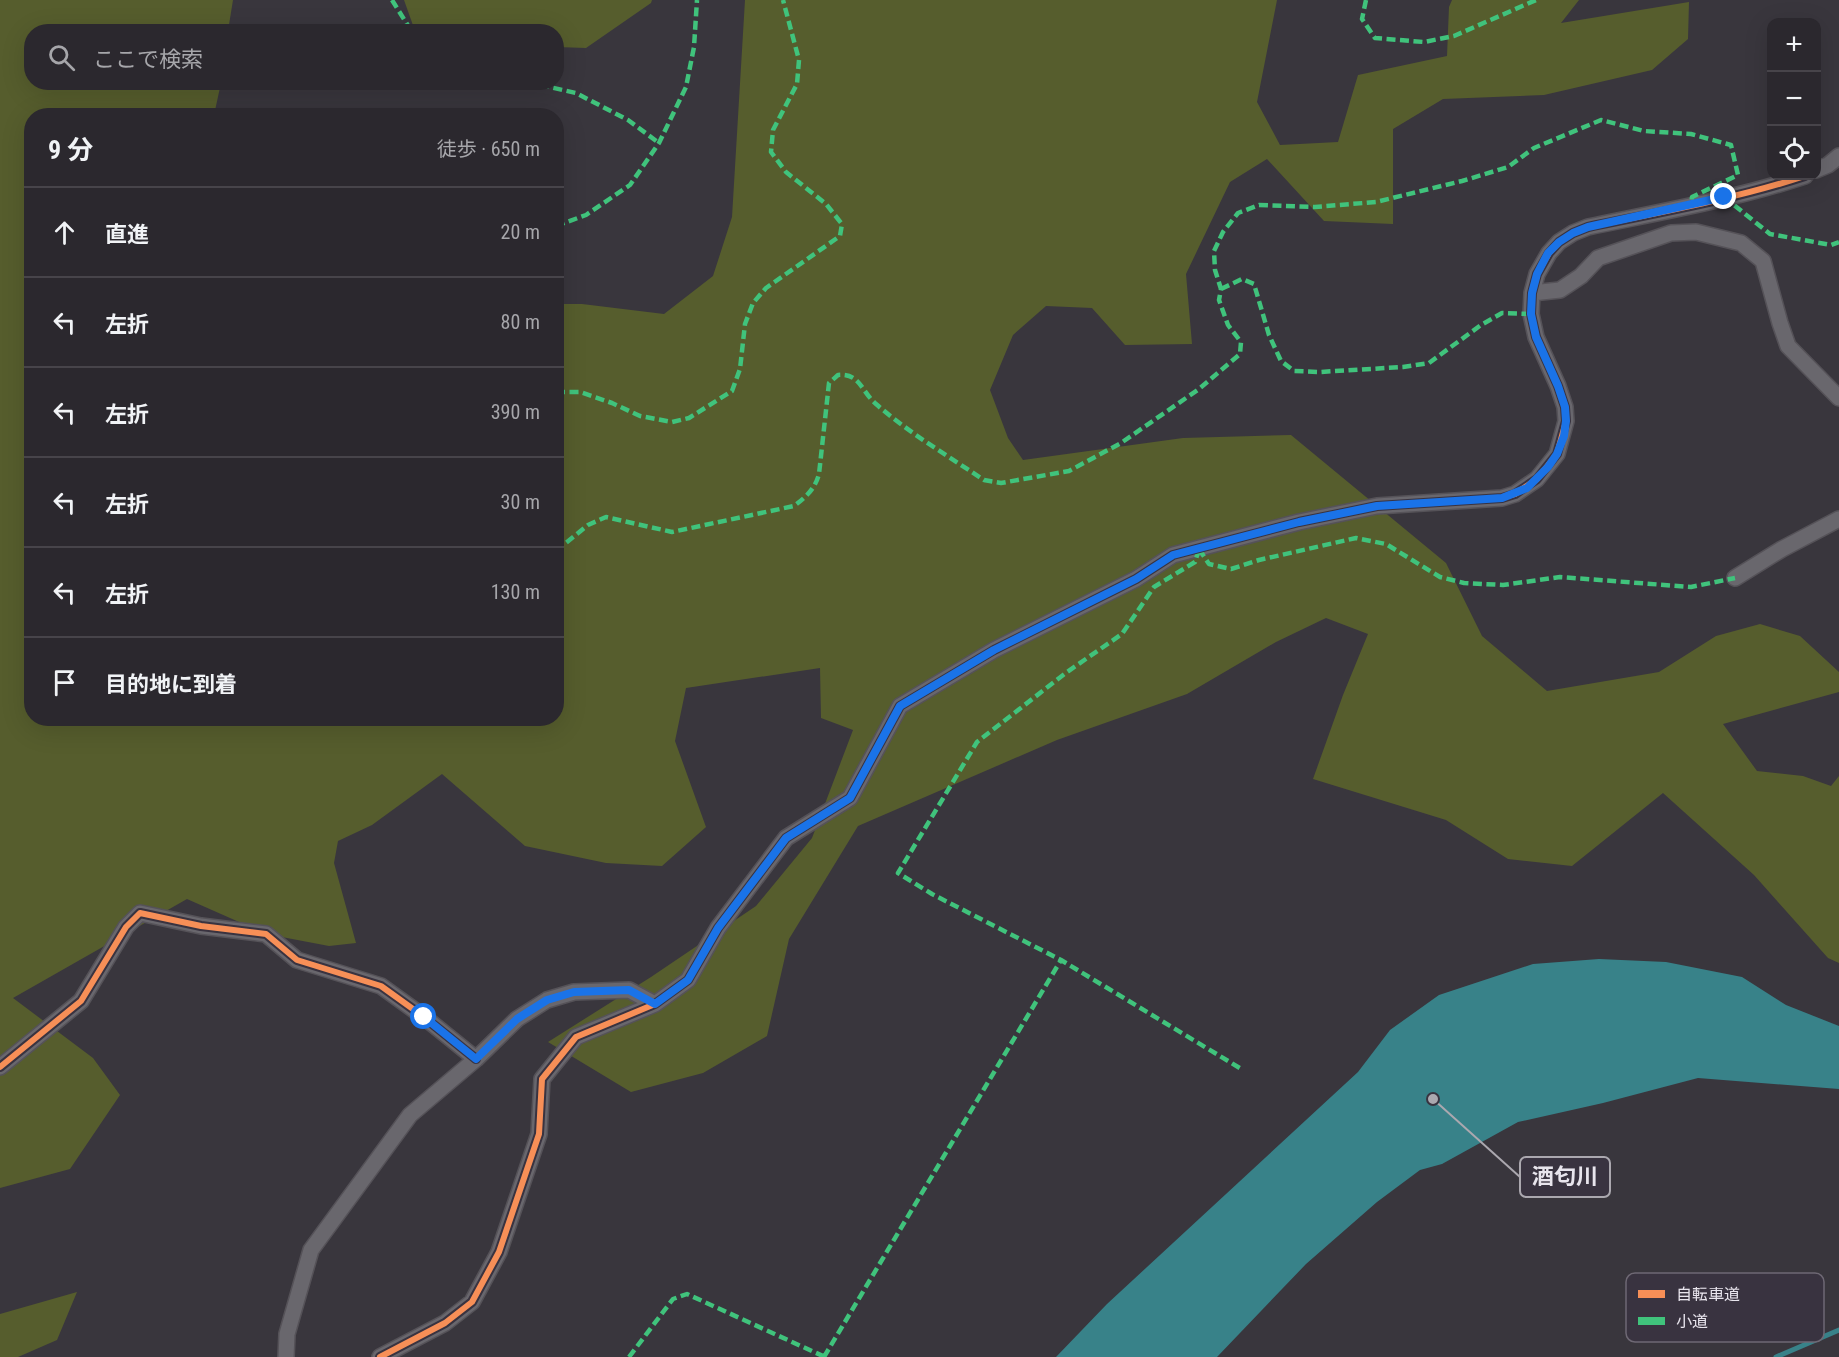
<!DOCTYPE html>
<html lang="ja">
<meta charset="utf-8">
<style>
:root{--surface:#2b282e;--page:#37343a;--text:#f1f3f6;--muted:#a6a6aa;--line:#47444a}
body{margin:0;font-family:"Roboto Condensed","Noto Sans JP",sans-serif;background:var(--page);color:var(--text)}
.controls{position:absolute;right:18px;top:18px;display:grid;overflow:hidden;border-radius:12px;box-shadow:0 6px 24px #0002}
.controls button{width:54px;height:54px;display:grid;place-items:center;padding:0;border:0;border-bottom:2px solid var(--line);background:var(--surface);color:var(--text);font:30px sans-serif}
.stop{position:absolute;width:18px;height:18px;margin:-14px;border:4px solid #1a73e8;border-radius:50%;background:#fff}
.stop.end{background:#1a73e8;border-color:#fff;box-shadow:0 2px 6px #0008}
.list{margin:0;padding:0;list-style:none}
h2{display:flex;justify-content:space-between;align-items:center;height:78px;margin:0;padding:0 24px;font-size:26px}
h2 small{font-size:20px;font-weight:400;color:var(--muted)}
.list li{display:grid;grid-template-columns:39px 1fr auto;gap:18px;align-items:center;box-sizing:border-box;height:90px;padding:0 24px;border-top:2px solid var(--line)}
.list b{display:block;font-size:22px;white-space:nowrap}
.list em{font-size:20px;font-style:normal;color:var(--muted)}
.icon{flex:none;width:33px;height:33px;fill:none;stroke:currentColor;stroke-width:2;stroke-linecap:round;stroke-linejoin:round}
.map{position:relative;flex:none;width:1839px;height:1357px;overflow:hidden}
.search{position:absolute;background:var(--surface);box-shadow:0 6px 24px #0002;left:24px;top:24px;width:540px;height:66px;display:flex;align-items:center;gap:15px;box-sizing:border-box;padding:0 21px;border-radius:24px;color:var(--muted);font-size:22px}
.panel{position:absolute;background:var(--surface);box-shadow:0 6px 24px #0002;left:24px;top:108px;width:540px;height:618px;border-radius:24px}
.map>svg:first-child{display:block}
.forest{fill:#565d2d}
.water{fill:#388289}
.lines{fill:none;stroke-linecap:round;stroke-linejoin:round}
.stream{stroke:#388289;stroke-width:5}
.minor-casing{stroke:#555258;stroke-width:18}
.minor{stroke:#69676d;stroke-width:15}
.quiet{stroke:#40c37c;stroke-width:4.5;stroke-dasharray:9 4.5;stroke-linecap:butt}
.cycleway-casing{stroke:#393340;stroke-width:10}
.cycleway{stroke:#f78f57;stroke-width:6}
.route{stroke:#1a73e8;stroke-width:8}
.key{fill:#393340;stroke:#6e6874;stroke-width:1.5}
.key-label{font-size:16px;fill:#e8e5ed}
.leader{fill:none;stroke:#aba8af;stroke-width:2}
.callout-dot{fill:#aba8af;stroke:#393340;stroke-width:2}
.callout{fill:#393340;stroke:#aba8af;stroke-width:2}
.callout-label{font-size:22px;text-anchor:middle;font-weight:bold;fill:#e8e5ed}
</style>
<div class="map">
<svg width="1839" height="1357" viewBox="0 0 1839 1357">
<rect width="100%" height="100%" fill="#39363d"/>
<path class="forest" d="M0 0H233L228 31 32 32V82L221 83 214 115 32 116V718H556L557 304H582L664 314 713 276 732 217 745 0H1277L1257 102 1280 145 1338 142 1358 75 1447 56 1449 7 1452 0H1579L1561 23 1689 2 1688 39 1652 70 1544 95 1443 99 1393 129V224L1324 221 1267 159 1230 182 1186 274 1192 344 1125 345 1092 308 1046 306 1013 335 990 390 1008 438 1023 460 1183 438 1291 435 1446 563 1482 636 1547 691 1659 672 1716 636 1760 624 1800 636 1839 672V692L1723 724 1757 771 1803 776 1831 786 1839 776V963L1828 958 1754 875 1663 793 1572 866 1508 859 1446 820 1313 779 1343 695 1368 634 1326 618 1276 642 1187 694 1057 740 858 826 789 939 767 1036 703 1073 631 1092 548 1042 651 977 756 906 812 838 853 730 821 718 820 668 686 688 675 741 706 827 662 866 606 863 525 846 442 774 372 825 338 841 334 863 356 943 329 946 266 934 187 899 13 998 93 1058 120 1095 70 1169 0 1188Z
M404 0H652L651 3 586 48 557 47 556 32 415 31Z
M77 1292 57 1340 18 1357H0V1314Z"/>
<path class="water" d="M1599 959 1666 962 1742 977 1786 1005 1839 1026V1089L1698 1078 1603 1103 1518 1122 1442 1164 1420 1170 1377 1202 1306 1264 1217 1357H1056L1107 1304 1358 1072 1390 1030 1439 995 1533 964Z"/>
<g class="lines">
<path class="stream" d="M1776 1357 1839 1330"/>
<g class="minor-casing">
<path id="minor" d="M1816 170 1828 165 1839 156
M1532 293 1560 290 1581 276 1598 258 1671 233 1696 232 1741 243 1763 261 1780 323 1788 346 1839 398
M1735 578 1782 549 1839 519
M0 1067 81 1001 126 927 140 913 201 926 266 934 297 960 381 986 424 1017 476 1059
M286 1357 287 1334 311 1250 410 1115 476 1059 517 1019 547 1000 574 992 629 990 655 1004
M380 1357 445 1323 472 1302 499 1252 539 1134 542 1079 576 1037 655 1004 688 980 718 928 786 838 850 798 900 706 994 650 1136 579 1173 555 1299 522 1377 506 1502 498 1515 494 1537 479 1557 454 1566 421 1565 407 1558 386 1536 337 1531 314 1532 293 1537 274 1549 253 1559 242 1573 233 1588 227C1660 212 1735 199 1805 176"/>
</g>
<use href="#minor" class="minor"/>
<path class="quiet" d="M392 0 412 32
M1366 0 1362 19 1375 38 1424 42 1454 36 1536 0
M527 82 576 93 628 120 659 143
M1724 197 1770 234 1831 245 1839 242
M556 226 586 215 630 185 659 143 686 87 694 47 697 0
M1221 289 1242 279 1254 284 1269 335 1281 361 1294 371 1320 372 1403 367 1429 363 1481 325 1502 313 1531 314
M556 392H580L612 403 640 416 672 422 689 418 732 391 740 369 745 324 753 303 766 288 840 236 842 224 826 204 786 172 771 152 773 130 797 84 799 60 783 0
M1199 549 1195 562 1154 587 1122 634 1067 672 977 742 898 873 932 894 1061 960 1243 1070
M1199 549 1209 564 1231 569 1259 560 1356 538 1386 544 1440 577 1464 583 1503 585 1560 577 1691 587 1735 578
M556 551 588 525 606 517 672 532 794 506C806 497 815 489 819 474L829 383 838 375C860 373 861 391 876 404 909 433 948 456 984 480L1001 483 1069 471 1121 443 1199 389 1240 354 1241 342 1228 325 1219 300 1221 289 1215 270 1214 251 1223 232 1238 213 1259 205 1315 207 1376 202 1462 181 1508 167 1534 148 1601 120 1644 131 1691 134 1731 145 1738 175 1692 197 1691 205
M629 1357 673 1299 687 1294 825 1357
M824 1357 1061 960"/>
<g class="cycleway-casing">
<path id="cycleway" d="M0 1067 81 1001 126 927 140 913 201 926 266 934 297 960 381 986 424 1017 476 1059
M380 1357 445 1323 472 1302 499 1252 539 1134 542 1079 576 1037 655 1004 688 980 718 928 786 838 850 798 900 706 994 650 1136 579 1173 555 1299 522 1377 506 1502 498 1515 494 1537 479 1557 454 1566 421 1565 407 1558 386 1536 337 1531 314 1532 293 1537 274 1549 253 1559 242 1573 233 1588 227C1660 212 1735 199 1805 176"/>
</g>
<use href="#cycleway" class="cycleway"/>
</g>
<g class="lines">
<path class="route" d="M424 1017 476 1059 517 1019 547 1000 574 992 629 990 655 1004 688 980 718 928 786 838 850 798 900 706 994 650 1136 579 1173 555 1299 522 1377 506 1502 498 1527 488 1548 467 1557 454 1564 436 1566 421 1565 407 1558 386 1536 337 1531 314 1532 293 1537 274 1548 253 1559 242 1573 233 1588 227 1724 197"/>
</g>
<rect x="1626" y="1273" width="198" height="69" rx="9" class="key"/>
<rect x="1638" y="1290" width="27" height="8" fill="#f78f57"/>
<rect x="1638" y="1317" width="27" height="8" fill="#40c37c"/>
<g class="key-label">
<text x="1676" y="1300">自転車道</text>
<text x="1676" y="1327">小道</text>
</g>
<path class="leader" d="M1433 1099L1520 1177"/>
<circle class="callout-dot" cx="1433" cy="1099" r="6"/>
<rect class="callout" x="1520" y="1157" width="90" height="40" rx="6"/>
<g class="callout-label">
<text x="1565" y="1184">酒匂川</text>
</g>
</svg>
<div class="controls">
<button>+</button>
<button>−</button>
<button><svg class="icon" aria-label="locate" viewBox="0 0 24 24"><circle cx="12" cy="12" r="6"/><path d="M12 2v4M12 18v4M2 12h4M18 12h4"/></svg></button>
</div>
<div class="stop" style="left:424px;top:1017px"></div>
<div class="stop end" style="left:1724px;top:197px"></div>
<div class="search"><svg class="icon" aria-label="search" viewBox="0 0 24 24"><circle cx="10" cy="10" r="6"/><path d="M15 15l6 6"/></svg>ここで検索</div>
<section class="panel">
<h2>9 分<small>徒歩 · 650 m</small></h2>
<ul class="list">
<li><svg class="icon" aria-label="ahead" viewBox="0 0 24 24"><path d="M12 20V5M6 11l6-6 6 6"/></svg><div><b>直進</b></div><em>20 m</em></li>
<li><svg class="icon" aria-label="left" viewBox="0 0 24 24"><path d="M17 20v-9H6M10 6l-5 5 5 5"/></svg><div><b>左折</b></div><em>80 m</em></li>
<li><svg class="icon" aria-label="left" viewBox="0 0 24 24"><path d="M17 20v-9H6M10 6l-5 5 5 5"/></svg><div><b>左折</b></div><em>390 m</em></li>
<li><svg class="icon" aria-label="left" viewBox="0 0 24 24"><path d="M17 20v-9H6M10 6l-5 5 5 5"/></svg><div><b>左折</b></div><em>30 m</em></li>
<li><svg class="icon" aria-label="left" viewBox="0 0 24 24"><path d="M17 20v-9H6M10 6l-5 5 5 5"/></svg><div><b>左折</b></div><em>130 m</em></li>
<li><svg class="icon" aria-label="arrive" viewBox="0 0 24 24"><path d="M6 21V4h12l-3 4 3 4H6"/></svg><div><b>目的地に到着</b></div></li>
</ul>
</section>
</div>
